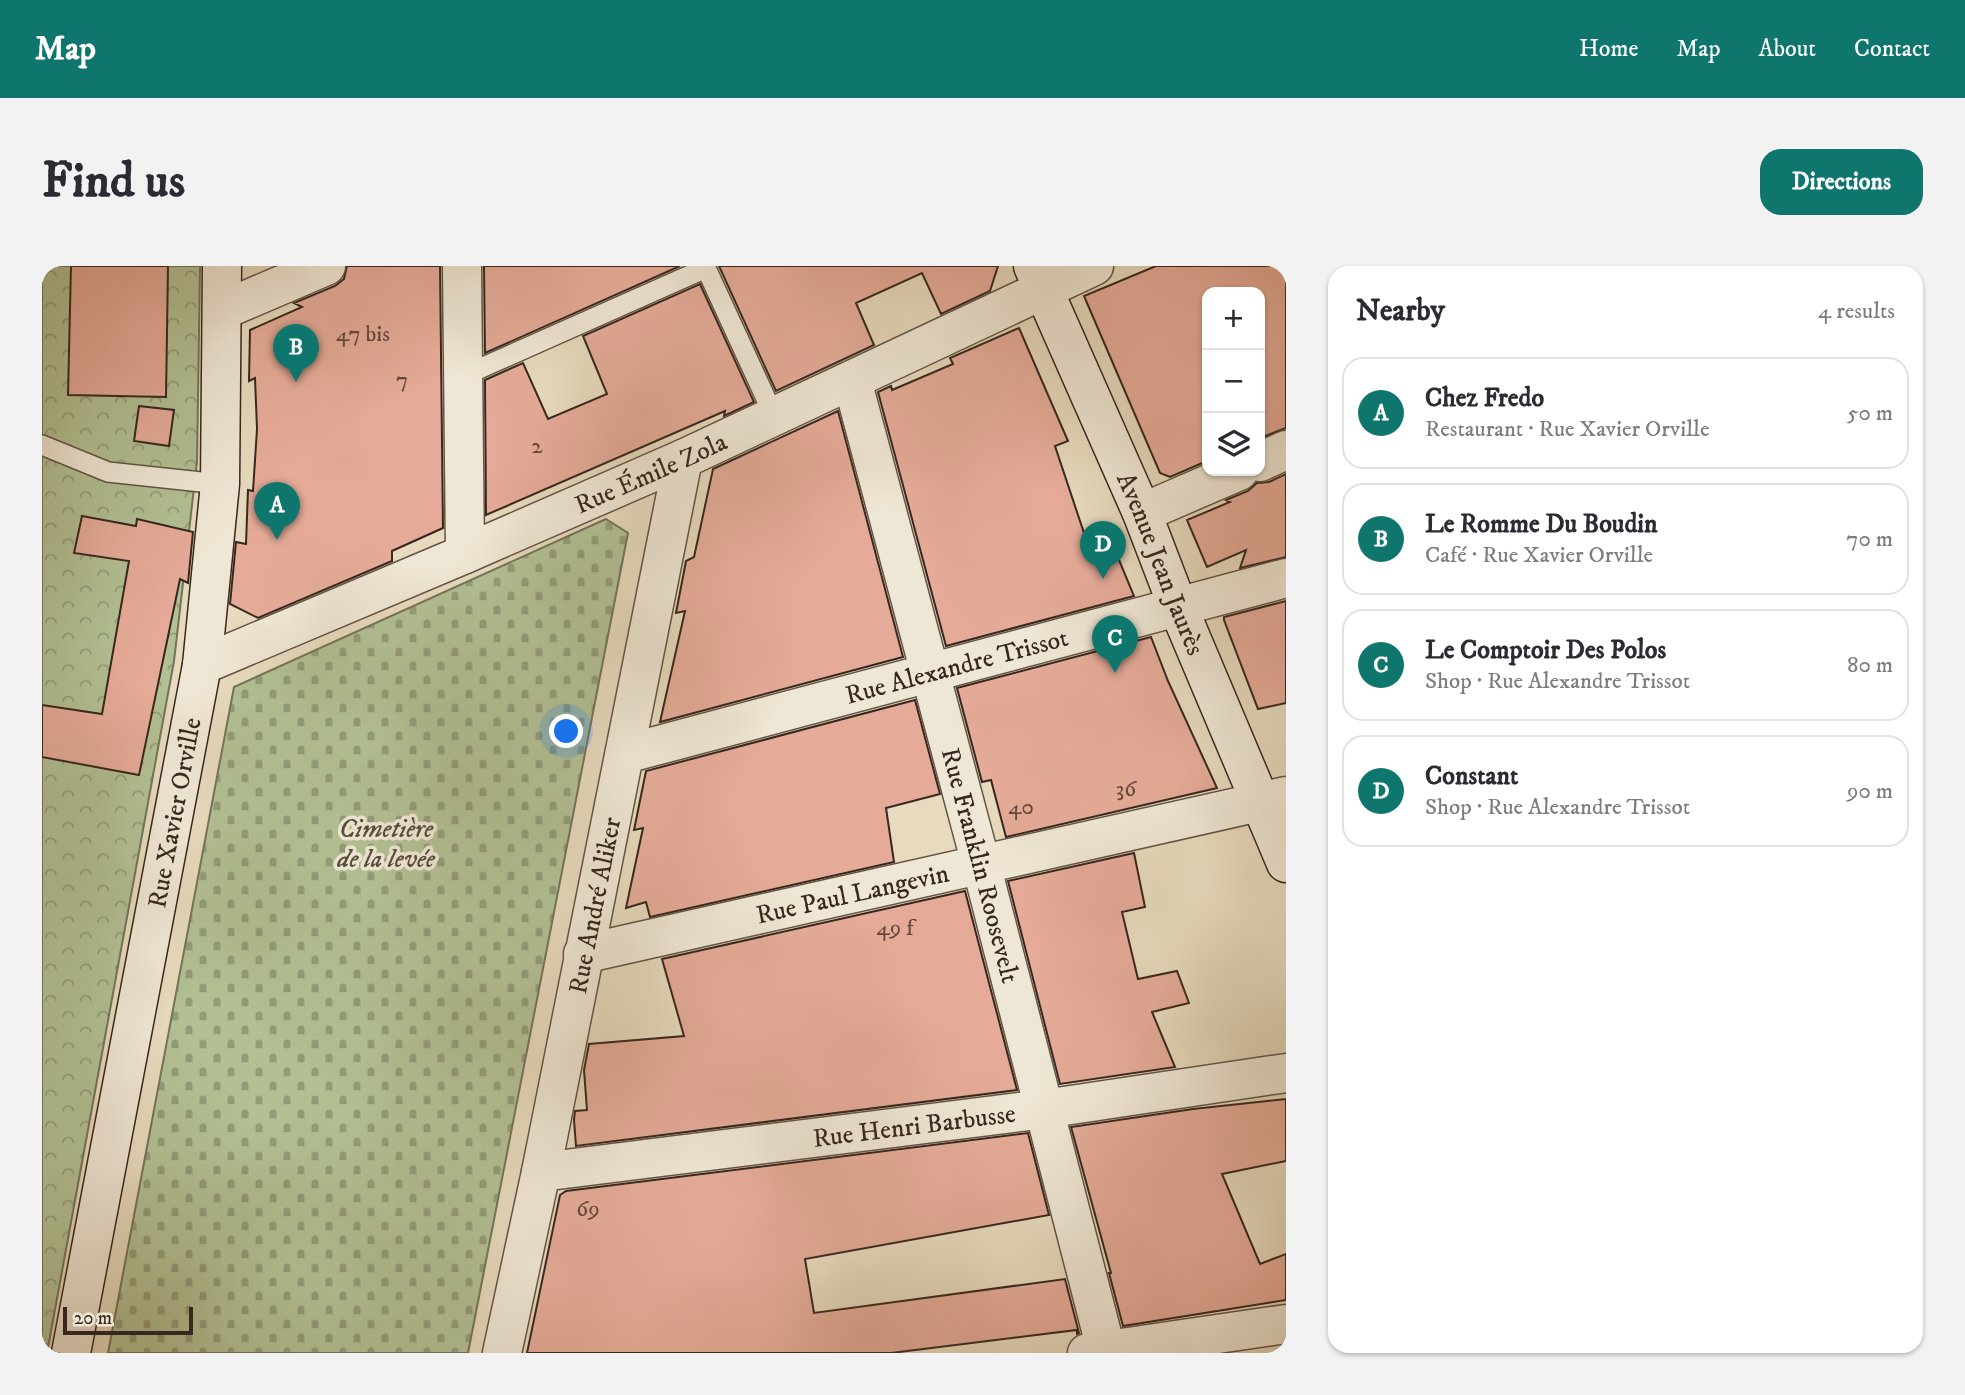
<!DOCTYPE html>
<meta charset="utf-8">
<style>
:root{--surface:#fff;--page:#f2f2f3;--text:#2b2b33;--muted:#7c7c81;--line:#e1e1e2;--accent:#0f766e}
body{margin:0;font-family:"IM FELL DW Pica",serif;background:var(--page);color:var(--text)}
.controls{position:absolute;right:21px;top:21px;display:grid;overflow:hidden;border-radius:14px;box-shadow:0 2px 5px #0004}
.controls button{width:63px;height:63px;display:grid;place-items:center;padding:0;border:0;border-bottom:2px solid var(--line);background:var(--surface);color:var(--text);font:35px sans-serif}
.scale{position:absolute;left:21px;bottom:18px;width:130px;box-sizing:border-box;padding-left:7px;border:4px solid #37271e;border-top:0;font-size:19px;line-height:24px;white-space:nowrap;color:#37271e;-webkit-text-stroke:5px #efe7d5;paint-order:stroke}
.you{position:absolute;left:525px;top:466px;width:24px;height:24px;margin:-18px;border:5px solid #fff;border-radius:50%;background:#1a73e8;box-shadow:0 0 0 10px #1a73e833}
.badge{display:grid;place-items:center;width:46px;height:46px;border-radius:50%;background:var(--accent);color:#fff;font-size:23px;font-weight:700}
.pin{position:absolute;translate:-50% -58px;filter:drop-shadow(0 2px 4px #0008)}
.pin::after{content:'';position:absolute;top:37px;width:24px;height:21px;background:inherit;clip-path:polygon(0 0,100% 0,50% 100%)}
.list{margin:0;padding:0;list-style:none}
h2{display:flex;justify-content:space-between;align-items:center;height:91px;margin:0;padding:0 28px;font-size:30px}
h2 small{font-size:23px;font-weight:400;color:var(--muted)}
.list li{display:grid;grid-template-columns:46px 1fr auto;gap:21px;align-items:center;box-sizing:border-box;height:112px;margin:0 14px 14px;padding:0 14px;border:2px solid var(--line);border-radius:21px}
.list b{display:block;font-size:26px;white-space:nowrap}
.list p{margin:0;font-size:23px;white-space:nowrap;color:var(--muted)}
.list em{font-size:23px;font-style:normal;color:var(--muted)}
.icon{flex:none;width:38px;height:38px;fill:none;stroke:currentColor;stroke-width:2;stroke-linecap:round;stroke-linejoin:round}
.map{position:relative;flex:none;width:1244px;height:1087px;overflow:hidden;border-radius:21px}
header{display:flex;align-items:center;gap:42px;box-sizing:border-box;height:98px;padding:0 35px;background:var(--accent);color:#fff}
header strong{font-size:33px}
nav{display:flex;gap:38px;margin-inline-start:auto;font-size:24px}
.intro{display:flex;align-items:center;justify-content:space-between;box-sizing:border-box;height:168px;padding:0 42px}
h1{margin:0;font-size:49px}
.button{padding:18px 32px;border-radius:21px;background:var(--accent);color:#fff;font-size:24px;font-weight:700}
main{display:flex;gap:42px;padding:0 42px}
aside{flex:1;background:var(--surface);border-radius:21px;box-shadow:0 2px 5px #0004}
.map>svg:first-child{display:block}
.cemetery{fill:url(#cemetery-stones);stroke:#747459;stroke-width:2}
.park{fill:url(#park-crowns);stroke:#747459;stroke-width:2}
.building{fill:#e5ab98;stroke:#37271e;stroke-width:2}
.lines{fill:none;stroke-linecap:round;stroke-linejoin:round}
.lane-casing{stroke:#635446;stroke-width:22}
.street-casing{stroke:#635446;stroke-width:41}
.secondary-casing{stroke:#37271e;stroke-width:41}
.lane{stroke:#efe7d5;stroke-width:19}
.street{stroke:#efe7d5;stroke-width:38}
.secondary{stroke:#efe7d5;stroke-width:38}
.labels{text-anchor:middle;stroke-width:7;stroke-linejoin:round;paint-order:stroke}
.number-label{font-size:23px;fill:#62483c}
.street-label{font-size:26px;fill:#37271e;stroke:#efe7d5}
.park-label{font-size:26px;font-style:italic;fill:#564d3c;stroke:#efe7d5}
</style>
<header>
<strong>Map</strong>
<nav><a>Home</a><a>Map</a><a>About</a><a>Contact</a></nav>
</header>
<div class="intro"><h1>Find us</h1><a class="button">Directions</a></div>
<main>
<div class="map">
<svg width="1244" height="1087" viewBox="0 0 1244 1087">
<defs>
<pattern id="cemetery-stones" width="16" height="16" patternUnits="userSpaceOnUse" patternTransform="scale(1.75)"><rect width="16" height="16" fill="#b2c094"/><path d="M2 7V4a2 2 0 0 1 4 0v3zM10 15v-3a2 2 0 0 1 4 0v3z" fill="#929c78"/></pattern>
<pattern id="park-crowns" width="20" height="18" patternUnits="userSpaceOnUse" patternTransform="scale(1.75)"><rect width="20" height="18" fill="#b2c094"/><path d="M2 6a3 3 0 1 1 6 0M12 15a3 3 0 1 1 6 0" fill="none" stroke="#929c78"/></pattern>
</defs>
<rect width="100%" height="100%" fill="#e7dabe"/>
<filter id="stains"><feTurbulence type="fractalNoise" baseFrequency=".00286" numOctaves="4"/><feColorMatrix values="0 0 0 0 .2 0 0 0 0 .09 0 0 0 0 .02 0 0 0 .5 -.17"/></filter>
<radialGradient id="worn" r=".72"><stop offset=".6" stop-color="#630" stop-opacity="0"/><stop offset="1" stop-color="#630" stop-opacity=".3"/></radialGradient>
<path class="cemetery" d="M564 253 586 267 426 1087H66L192 421Z"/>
<path class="park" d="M0 0H158L155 196 132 395 5 1087H0Z"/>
<path class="building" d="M29 0H126L124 131 26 129Z
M305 0H398L401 262 350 285V295L216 352 188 338 194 276 204 278 206 224 211 225 215 163 213 112 207 115 208 64 260 41 252 37 293 20 302 13Z
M442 0H638L443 87Z
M677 0H956L948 25 899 48 880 7 814 37 832 79 734 125Z
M1114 0H1244V162L1218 172V26H1165V195L1128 211 1118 207 1042 30Z
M658 18 712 136 682 150 683 145 444 249 443 114 481 97 506 153 565 128 541 70Z
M977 62 1026 175 1013 180 1048 285 1070 277 1092 330 904 380 836 126 849 120 850 124 911 98 908 92Z
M97 140 132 144 127 180 92 175Z
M796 145 861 391 618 456 643 345 634 347 644 295 652 291 671 203Z
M1244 208V291L1198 302 1204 284 1165 301 1145 254 1188 236 1184 234 1206 225 1215 217 1227 216Z
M40 250 94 260 95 253 151 266 146 317 138 313 97 509 0 491V439L60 448 87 295 32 287Z
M1244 335V437L1216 443 1182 354V351Z
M1109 371 1126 415 1175 522 964 571 949 514 940 516 915 422Z
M873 434 898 528 844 542 852 596 608 651 604 636 584 642 601 562 592 564 604 505Z
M1092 587 1103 641 1080 646 1096 713 1135 705 1147 737 1110 746 1133 801 1018 818 966 615Z
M923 625 975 824 534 880 532 854 533 845 545 844 542 804 547 778 642 770 620 693Z
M1244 833V895L1180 908 1218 998 1244 988V1034L1081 1060 1067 1007H1069L1029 861 1151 843Z
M986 867 1007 949 763 993 772 1047 1023 1013 1037 1067 1035 1068V1064L849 1087H485L518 929 524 925Z"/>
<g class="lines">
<g class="lane-casing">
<path id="lane" d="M421 110 664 2 732 150
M0 179 66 206 178 218"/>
</g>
<g class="street-casing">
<g id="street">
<path d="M420 0 423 288"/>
<path d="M181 44 284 0"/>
<path id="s1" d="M810 114 939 598 1065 1087"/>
<path d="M1218 196 1244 184"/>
<path d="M1100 247 1197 205"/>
<path id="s2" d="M160 399 423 288 641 193 1052 0"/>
<path id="s3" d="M583 488 1244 312"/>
<path id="s4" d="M541 688 1244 530"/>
<path id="s5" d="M499 906 1002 843 1244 807"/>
<path id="s6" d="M460 1087 499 906 641 193"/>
<path d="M1045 1087 1244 1058"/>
</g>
</g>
<g class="secondary-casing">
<g id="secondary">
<path id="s7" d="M991 0 1100 247 1136 341 1244 597"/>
<path id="s8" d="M29 1087 160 399 178 218 180 0"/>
</g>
</g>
<use href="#lane" class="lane"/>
<use href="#street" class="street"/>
<use href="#secondary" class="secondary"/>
</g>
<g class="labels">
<g class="number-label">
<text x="321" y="75">47 bis</text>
<text x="360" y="121">7</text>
<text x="495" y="187">2</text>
<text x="1084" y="530">36</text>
<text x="979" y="548">40</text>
<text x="853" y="669">49 f</text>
<text x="546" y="950">69</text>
</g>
<g class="street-label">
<text dy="9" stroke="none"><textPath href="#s2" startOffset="488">Rue Émile Zola</textPath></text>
<text dy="9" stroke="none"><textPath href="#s7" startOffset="324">Avenue Jean Jaurès</textPath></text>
<text dy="9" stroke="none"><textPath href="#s3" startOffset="343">Rue Alexandre Trissot</textPath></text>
<text dy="9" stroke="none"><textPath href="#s8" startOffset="550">Rue Xavier Orville</textPath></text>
<text dy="9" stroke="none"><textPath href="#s1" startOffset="502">Rue Franklin Roosevelt</textPath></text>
<text dy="9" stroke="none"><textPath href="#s4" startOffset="276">Rue Paul Langevin</textPath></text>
<text dy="9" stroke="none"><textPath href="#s6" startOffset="457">Rue André Aliker</textPath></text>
<text dy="9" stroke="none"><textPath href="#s5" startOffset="376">Rue Henri Barbusse</textPath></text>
</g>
<g class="park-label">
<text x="344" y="571">Cimetière<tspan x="344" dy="30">de la levée</tspan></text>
</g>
</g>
<rect width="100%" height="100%" filter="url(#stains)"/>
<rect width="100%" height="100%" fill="url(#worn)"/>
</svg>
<div class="controls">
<button>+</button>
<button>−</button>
<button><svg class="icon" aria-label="layers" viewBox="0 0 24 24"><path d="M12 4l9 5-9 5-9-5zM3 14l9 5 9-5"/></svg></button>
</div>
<div class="scale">20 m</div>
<div class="you"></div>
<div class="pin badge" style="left:235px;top:274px">A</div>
<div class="pin badge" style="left:254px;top:116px">B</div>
<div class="pin badge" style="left:1073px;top:407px">C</div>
<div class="pin badge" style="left:1061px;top:313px">D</div>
</div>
<aside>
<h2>Nearby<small>4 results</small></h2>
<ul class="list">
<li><span class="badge">A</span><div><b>Chez Fredo</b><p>Restaurant · Rue Xavier Orville</p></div><em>50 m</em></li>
<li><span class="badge">B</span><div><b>Le Romme Du Boudin</b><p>Café · Rue Xavier Orville</p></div><em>70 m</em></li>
<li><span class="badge">C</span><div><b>Le Comptoir Des Polos</b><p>Shop · Rue Alexandre Trissot</p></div><em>80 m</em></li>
<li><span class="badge">D</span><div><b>Constant</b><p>Shop · Rue Alexandre Trissot</p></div><em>90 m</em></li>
</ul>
</aside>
</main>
